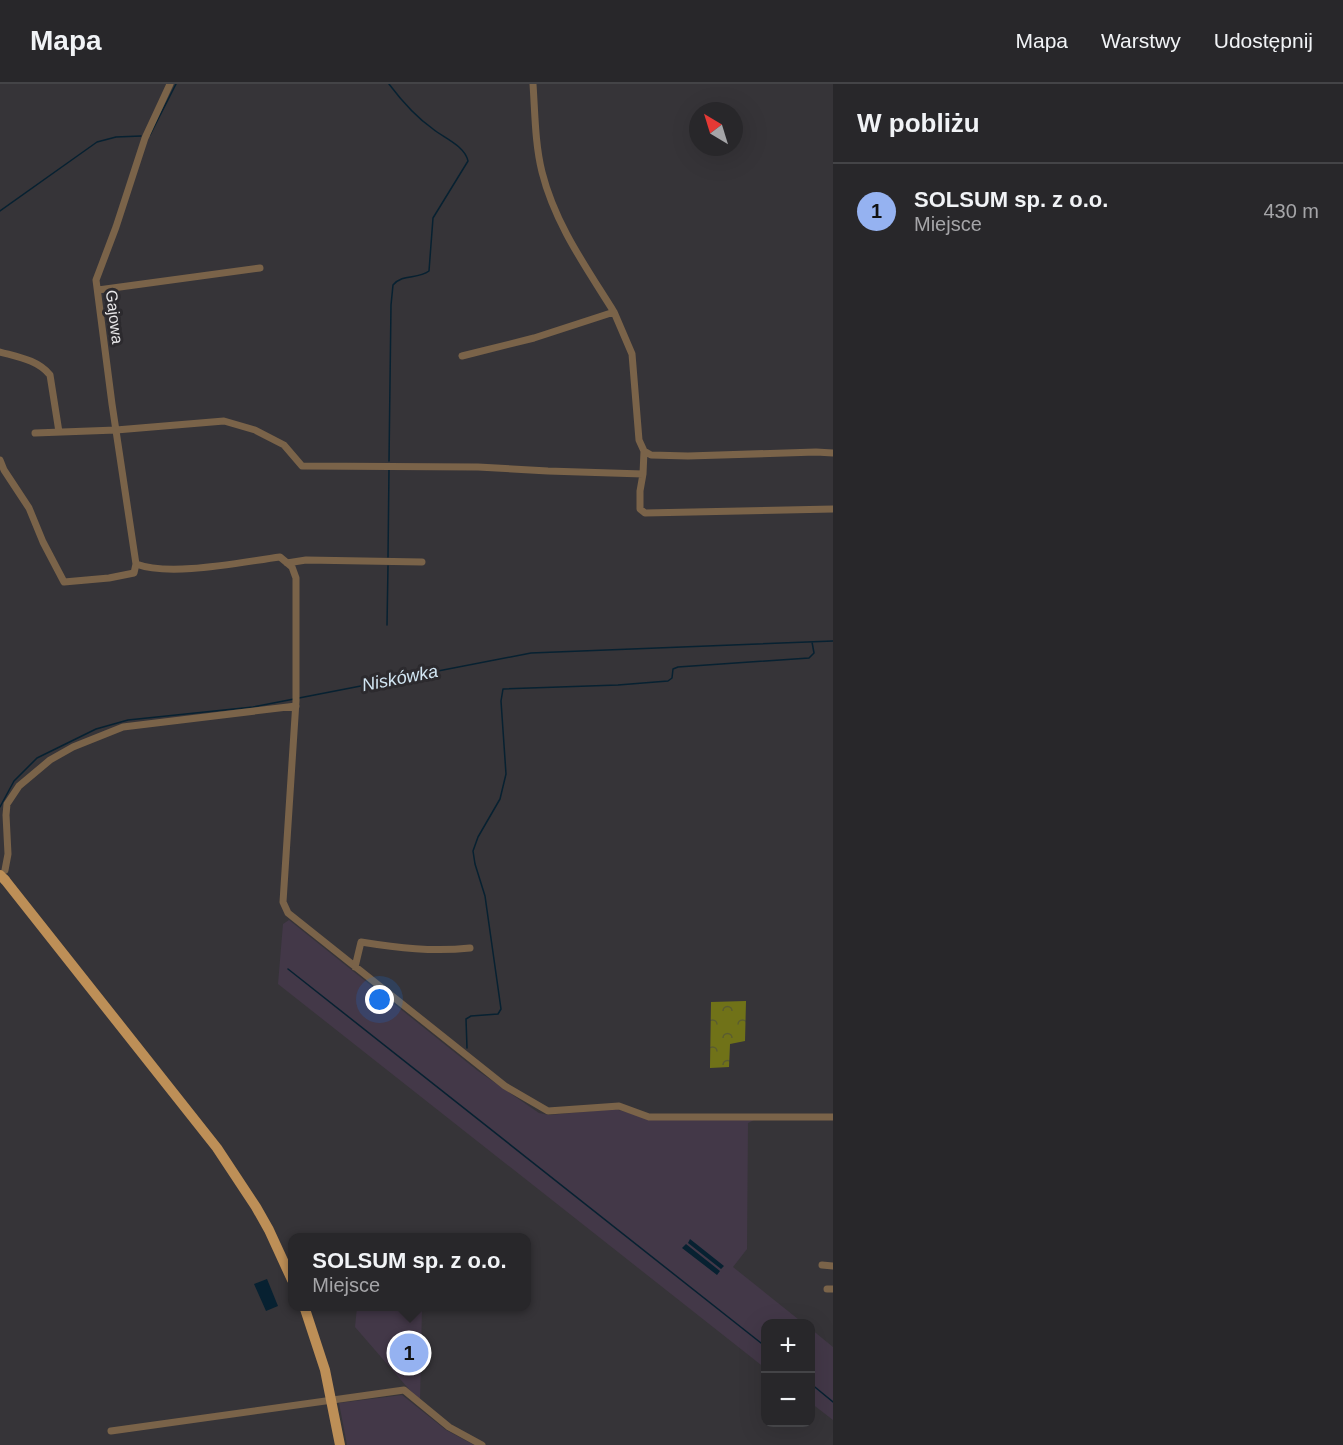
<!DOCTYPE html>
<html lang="pl">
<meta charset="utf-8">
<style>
:root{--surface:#28272a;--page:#343336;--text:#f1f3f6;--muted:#a5a5a8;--line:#444447;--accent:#95b2f1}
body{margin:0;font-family:Helvetica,sans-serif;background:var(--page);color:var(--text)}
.controls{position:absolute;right:18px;bottom:18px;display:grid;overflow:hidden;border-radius:12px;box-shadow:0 6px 24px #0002}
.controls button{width:54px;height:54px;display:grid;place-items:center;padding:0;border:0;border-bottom:2px solid var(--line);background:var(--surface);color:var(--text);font:30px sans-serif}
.compass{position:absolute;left:689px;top:18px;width:54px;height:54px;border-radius:50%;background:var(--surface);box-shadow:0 6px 24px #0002;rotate:322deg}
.you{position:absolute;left:380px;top:916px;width:21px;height:21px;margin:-15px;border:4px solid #fff;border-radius:50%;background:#1a73e8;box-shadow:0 0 0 9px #1a73e833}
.badge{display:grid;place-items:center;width:39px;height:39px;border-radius:50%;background:var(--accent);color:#111;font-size:20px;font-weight:700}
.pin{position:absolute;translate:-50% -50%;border:3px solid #fff;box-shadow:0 2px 6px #0006}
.popup{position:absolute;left:288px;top:1149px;width:243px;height:78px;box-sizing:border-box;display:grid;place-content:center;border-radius:12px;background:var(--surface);filter:drop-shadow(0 2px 4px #0005);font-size:20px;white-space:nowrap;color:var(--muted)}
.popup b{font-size:22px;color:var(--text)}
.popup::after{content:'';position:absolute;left:50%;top:100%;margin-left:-12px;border:12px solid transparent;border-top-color:var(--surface)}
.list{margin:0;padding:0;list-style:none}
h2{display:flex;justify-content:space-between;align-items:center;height:78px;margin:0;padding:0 24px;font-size:26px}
h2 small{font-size:20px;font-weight:400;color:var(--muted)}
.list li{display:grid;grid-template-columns:39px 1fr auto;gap:18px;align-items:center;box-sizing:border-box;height:96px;padding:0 24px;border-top:2px solid var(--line)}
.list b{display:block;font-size:22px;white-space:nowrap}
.list p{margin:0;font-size:20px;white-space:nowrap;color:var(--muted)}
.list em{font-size:20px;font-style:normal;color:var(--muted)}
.map{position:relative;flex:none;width:833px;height:1361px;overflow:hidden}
header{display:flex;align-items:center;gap:36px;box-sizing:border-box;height:84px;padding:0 30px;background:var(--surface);border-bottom:2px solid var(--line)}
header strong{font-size:28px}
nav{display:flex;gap:33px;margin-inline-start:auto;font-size:21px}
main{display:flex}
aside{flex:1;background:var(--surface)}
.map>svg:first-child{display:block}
.industrial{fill:#433848}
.forest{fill:url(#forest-crowns)}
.water{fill:#072131}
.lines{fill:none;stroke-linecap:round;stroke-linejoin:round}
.stream{stroke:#072131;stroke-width:1.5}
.minor{stroke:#7a6349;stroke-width:7}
.primary{stroke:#bd8f57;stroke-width:10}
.primary-bridge{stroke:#bd8f57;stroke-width:10}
.labels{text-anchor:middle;stroke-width:6;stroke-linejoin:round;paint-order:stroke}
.street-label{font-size:16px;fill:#e7e6e8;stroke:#2c2a2e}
.water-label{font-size:18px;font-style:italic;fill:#d2e6f3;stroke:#2c2a2e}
</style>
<header>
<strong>Mapa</strong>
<nav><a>Mapa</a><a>Warstwy</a><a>Udostępnij</a></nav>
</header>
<main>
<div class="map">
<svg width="833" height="1361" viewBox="0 0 833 1361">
<defs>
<pattern id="forest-crowns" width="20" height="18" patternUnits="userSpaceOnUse" patternTransform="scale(1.5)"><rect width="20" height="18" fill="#707218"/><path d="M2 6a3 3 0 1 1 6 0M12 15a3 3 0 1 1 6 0" fill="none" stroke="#5a5c2f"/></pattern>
</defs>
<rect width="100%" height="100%" fill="#363438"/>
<path class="industrial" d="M289 836 478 987 539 1029 549 1031 615 1025 647 1034 756 1035 748 1039 747 1165 733 1183 803 1239 766 1240 765 1284 278 900 283 840Z
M357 1223H422L420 1318 355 1243Z
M811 1245 833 1263V1336L811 1319Z
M402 1311 446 1346 474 1361H347L339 1319Z"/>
<path class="forest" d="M746 917 745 957 730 960 729 983 710 984 711 918Z"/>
<path class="water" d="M690 1155 724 1182 721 1185 688 1159Z
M686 1160 720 1187 717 1191 682 1164Z
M267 1195 278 1222 266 1227 254 1200Z"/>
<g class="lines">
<path class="stream" d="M389 0C401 16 416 33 433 45 444 54 465 62 468 77L433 134 429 187C417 196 403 189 393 201L391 221 389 377
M150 51 176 0
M0 127 97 58 116 53 141 52
M388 473 389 386
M387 541 388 482
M299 614 531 569 833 557
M0 723 14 697 37 674 96 645 128 636 253 623 294 615
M288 885 766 1263
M467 964 466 935 471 932 498 930 501 925 485 812 475 780 473 767 478 753 500 715 506 690 501 617 503 605 618 601 668 597 672 594 673 585 678 583 809 574 814 569 812 558
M810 1299 833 1318"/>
<path class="minor" d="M98 206 260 184
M614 228 632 270 639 356 644 367 651 371 688 372 816 368 833 369
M0 268C18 273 38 276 50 291L59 348
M462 272 534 254 614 228C586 183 555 140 542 88 535 60 535 29 533 0
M35 349 116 346 224 337 255 346 284 361 302 382 478 383 548 387 643 390 640 407V425L645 429 833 425
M0 376 4 386 29 424 43 458 64 498 109 494 134 489 136 480 112 320 96 196 116 143 145 54 170 0
M643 390 644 367
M287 479 306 476 422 478
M136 480C171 493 241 478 280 473L292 483 296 494V617L283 818 288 829 505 1002 548 1027 619 1022 649 1033H833
M5 786 8 770 6 731 7 720 19 702 50 676 73 663 123 643 296 622
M355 883 361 858C398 864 433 868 470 864
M822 1181 833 1182
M827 1205H833
M111 1347 404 1306 449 1343 482 1361"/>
<path class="primary" d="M5 796 217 1064 256 1123 269 1146 292 1196
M304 1222 325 1286 340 1361"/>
<path class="primary-bridge" d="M0 791 5 796"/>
</g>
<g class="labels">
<g class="street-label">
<text transform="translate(115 233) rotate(83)" y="6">Gajowa</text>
</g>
<g class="water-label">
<text transform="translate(400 594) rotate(-11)" y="6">Niskówka</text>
</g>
</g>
</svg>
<div class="controls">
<button>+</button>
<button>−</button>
</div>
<svg class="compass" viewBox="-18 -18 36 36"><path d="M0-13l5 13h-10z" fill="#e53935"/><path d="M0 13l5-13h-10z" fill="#a5a5a8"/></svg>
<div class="you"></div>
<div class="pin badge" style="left:409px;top:1269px">1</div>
<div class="popup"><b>SOLSUM sp. z o.o.</b>Miejsce</div>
</div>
<aside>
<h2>W pobliżu<small></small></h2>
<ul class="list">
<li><span class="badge">1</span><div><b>SOLSUM sp. z o.o.</b><p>Miejsce</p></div><em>430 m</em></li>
</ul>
</aside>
</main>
